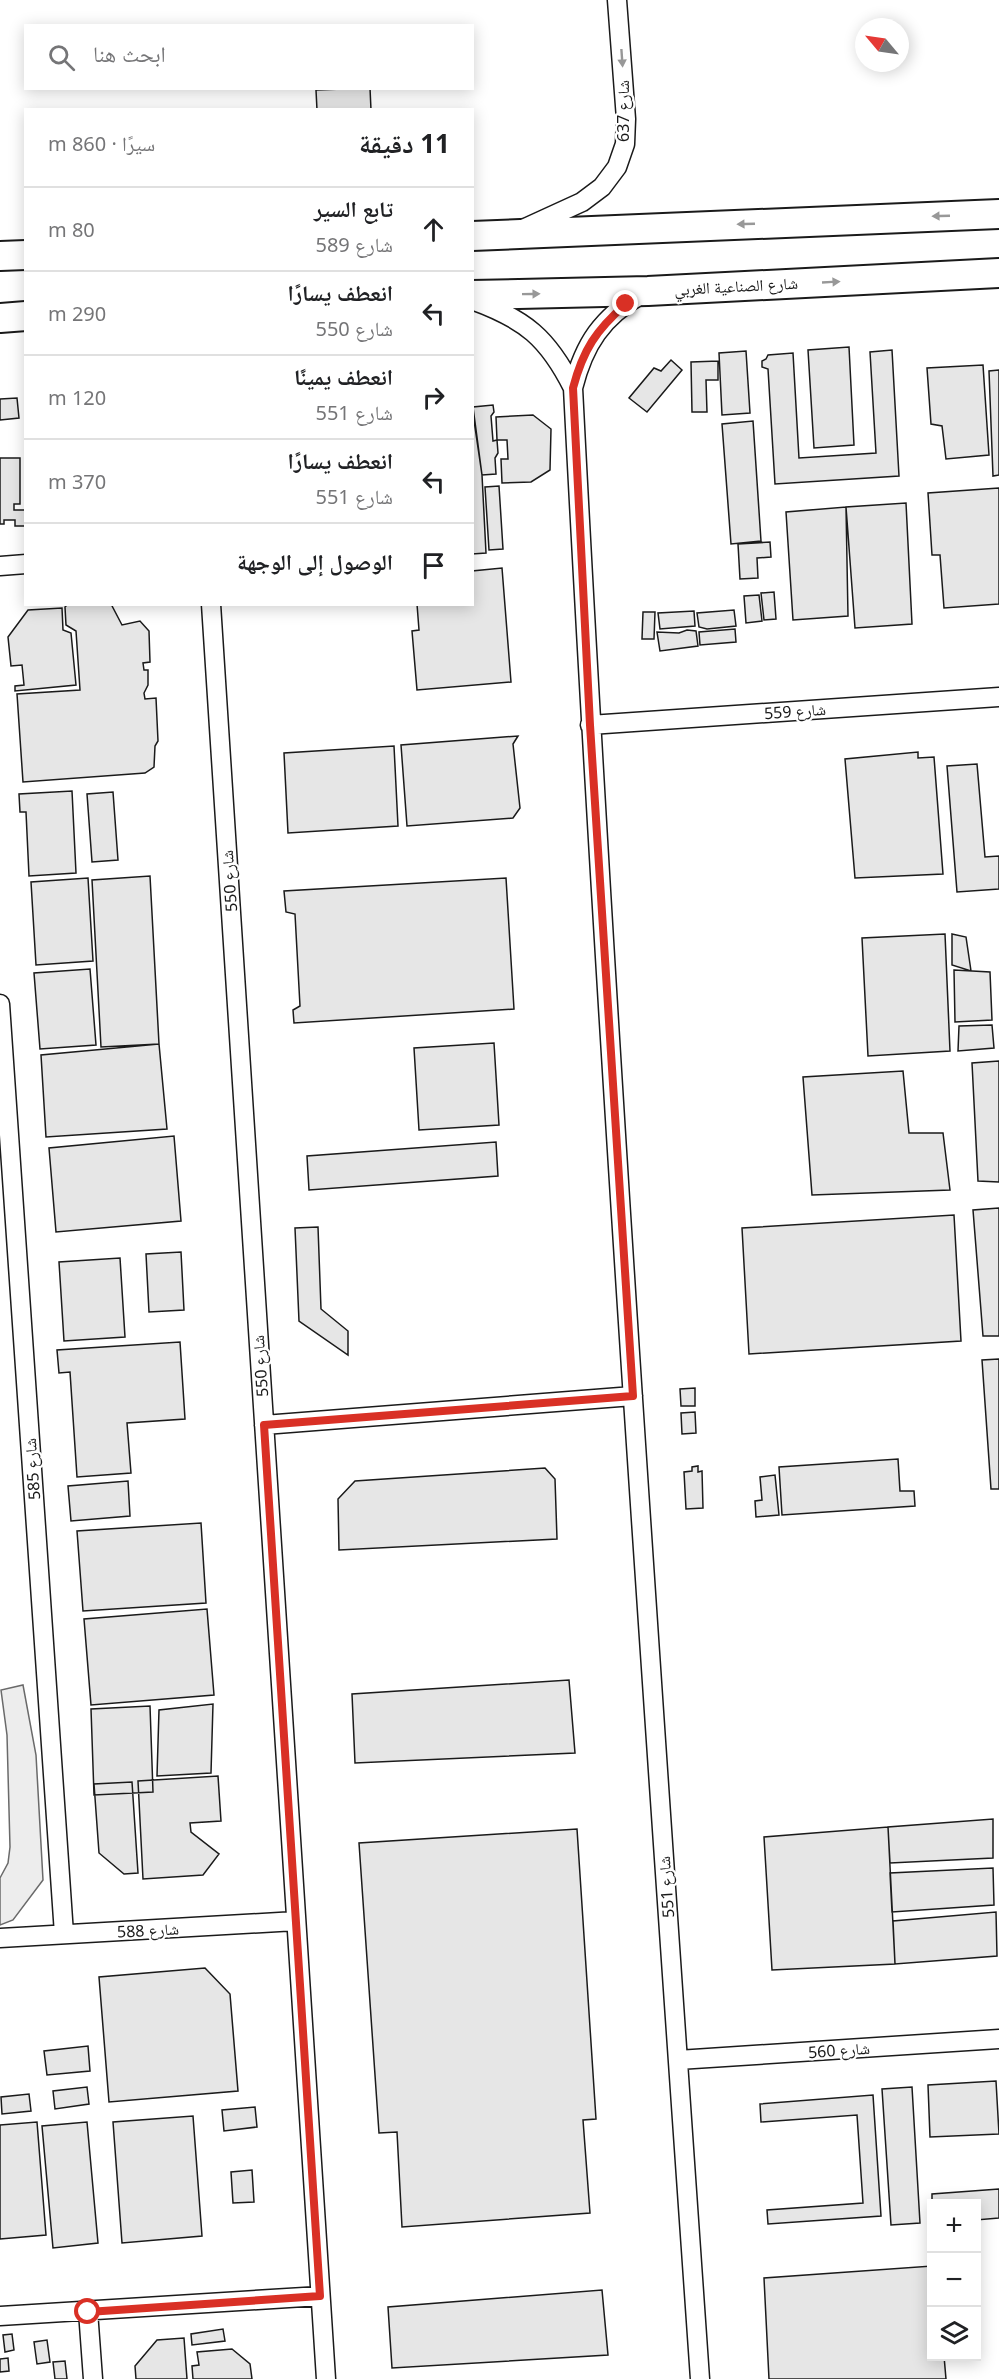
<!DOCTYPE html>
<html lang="ar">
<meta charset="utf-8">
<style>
:root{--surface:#fff;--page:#f6f6f6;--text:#202124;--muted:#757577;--line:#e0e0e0}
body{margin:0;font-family:"Noto Sans","Noto Naskh Arabic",sans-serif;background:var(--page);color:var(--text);direction:rtl}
.controls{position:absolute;right:18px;bottom:18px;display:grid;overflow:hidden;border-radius:0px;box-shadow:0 3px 15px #0003}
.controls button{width:54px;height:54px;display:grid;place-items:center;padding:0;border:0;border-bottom:2px solid var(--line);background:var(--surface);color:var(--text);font:30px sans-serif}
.compass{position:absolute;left:855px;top:18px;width:54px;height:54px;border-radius:50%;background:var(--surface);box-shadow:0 3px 15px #0003;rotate:299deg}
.stop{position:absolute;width:18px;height:18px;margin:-14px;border:4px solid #d93025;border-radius:50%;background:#fff}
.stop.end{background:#d93025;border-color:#fff;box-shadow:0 2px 6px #0008}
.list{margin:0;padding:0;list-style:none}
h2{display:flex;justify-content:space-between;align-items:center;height:78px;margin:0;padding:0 24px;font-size:26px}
h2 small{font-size:20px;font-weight:400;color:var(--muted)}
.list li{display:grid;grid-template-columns:39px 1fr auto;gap:18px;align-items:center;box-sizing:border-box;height:84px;padding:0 24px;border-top:2px solid var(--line)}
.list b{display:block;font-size:22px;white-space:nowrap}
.list p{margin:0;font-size:20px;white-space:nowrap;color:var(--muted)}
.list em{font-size:20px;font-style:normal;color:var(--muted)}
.icon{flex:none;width:33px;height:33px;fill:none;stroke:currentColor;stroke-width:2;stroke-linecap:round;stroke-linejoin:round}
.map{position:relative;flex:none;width:999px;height:2379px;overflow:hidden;direction:ltr}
.search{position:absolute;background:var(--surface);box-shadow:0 3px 15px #0003;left:24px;top:24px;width:450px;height:66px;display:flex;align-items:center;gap:15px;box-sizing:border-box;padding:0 21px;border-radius:0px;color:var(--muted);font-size:22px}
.panel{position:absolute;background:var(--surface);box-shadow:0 3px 15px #0003;left:24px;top:108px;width:450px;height:498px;border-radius:0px;direction:rtl}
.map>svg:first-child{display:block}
.built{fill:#ededed;stroke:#6a6a6a;stroke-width:1.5}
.building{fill:#e6e6e6;stroke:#1a1a1a;stroke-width:1.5}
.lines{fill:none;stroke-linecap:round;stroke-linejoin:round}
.minor-casing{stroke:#1a1a1a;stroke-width:21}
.primary-casing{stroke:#1a1a1a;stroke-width:32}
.minor{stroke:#fff;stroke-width:18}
.primary{stroke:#fff;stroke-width:28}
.oneway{fill:#989898}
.route{stroke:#d93025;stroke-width:8}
.labels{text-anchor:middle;stroke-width:4.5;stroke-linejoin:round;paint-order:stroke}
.street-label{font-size:16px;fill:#1a1a1a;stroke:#fff}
</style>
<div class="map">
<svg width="999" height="2379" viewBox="0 0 999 2379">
<rect width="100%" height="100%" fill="#fff"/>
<path class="built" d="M23 1685 36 1755 43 1880 13 1920 0 1925V1878L8 1863 10 1847 7 1735 1 1690Z"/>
<path class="building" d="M370 88 371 110H317L316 90Z
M849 347 854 445 814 448 808 350Z
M892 350 899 476 775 484 768 369 762 367V361L766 359 768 355 793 353 799 458 876 453 870 352Z
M746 351 750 413 722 415 719 353Z
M671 360 682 370 647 412 629 398 654 368 661 371Z
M718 361V380H706L707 412H692L691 362Z
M983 365 989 455 946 459 942 426 931 424 927 368Z
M999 370V475L993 476 989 371Z
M17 398 19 418 0 420V399Z
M493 405 494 412 491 416 493 441 497 440 498 453 495 458 496 474 482 475 473 407Z
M472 407 482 475 486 553 472 554Z
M533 415 551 429 550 470 531 482 502 483 501 459H508L507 440H497L496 417Z
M753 421 761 541 731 544 722 424Z
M0 458H20V504H14V510H26V526H15V520H4V524H0Z
M499 486 503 549 489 550 485 487Z
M999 488V604L944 608 940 555H932L928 493Z
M906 503 912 624 855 628 846 507Z
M846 507 848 616 793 620 786 512Z
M770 542 771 557 757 558 758 578 740 579 738 544Z
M502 568 511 682 417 690 412 631 419 630 417 604H472V571Z
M774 592 776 619 764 620 761 593Z
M759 595 762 621 746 623 744 596Z
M68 604H111L122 625 140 621 149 631 150 662 143 663 144 670H148V685L144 693 145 699 156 698 158 741 155 746 154 767 145 773 23 782 17 694 80 690 76 631 66 625 65 607Z
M62 608 63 630 71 633 76 685 15 691V686L24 685 22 665 11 666 8 637 28 610Z
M734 610 736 626 707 629 699 627 697 613Z
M694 611 695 626 660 629 658 613Z
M643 612H655L654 639H642Z
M735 629 736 642 700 645 699 632Z
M687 630 696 631 698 646 660 651 657 632 679 633Z
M518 736 513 744 520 808 513 818 407 826 401 745Z
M394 746 398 826 288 833 284 753Z
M918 752V758L934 757 943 874 855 878 845 759Z
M977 764 985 857 999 856V889L957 892 947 766Z
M72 791 76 873 29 876 26 812H20L19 794Z
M113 792 118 860 92 862 87 794Z
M150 876 159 1044 101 1047 92 880Z
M88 878 93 961 36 965 31 882Z
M506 878 514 1009 294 1023 293 1010 300 1006 295 914 286 912 284 891Z
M945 934 950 1051 868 1056 862 938Z
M952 934 966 937 971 971 952 965Z
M90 969 96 1045 40 1049 34 973Z
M954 970 990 972 992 1020 955 1022Z
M992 1025 994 1048 958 1051 959 1026Z
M494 1043 499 1125 419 1130 414 1048Z
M159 1044 167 1129 46 1137 41 1055Z
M999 1061V1182L978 1181 972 1063Z
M903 1071 909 1133H943L950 1190 812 1195 803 1077Z
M174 1136 181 1221 56 1232 49 1148Z
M496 1142 498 1176 309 1190 307 1156Z
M999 1208V1336H983L973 1210Z
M954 1215 961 1341 749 1354 742 1228Z
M318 1227 321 1309 348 1331V1355L299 1321 295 1228Z
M181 1252 184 1310 149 1312 146 1254Z
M120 1258 125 1337 64 1341 59 1262Z
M180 1342 185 1419 127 1423 131 1473 77 1477 70 1372 59 1373 57 1350Z
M999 1359V1489H991L982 1360Z
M695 1388V1406H681L680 1389Z
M695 1412 696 1433 682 1434 681 1413Z
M898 1459 900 1491H914L915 1506 782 1515 779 1467Z
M698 1466V1472L702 1471 703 1508 686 1509 684 1472 692 1471V1467Z
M545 1468 555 1479 557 1539 339 1550 338 1499 355 1481Z
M775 1475 779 1515 756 1517 755 1501 762 1500 760 1477Z
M128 1481 130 1516 71 1521 68 1486Z
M201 1523 206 1603 83 1611 77 1531Z
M207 1609 214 1695 91 1705 84 1619Z
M569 1680 575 1753 355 1763 352 1694Z
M213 1704 211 1773 157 1776 159 1710Z
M150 1706 153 1792 94 1795 91 1709Z
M218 1776 221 1821 190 1823 191 1832 219 1854 203 1875 143 1879 138 1781Z
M132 1782 138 1873 124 1874 99 1853 94 1784Z
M993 1819V1858L890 1863 888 1827Z
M888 1827 895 1964 772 1970 764 1837Z
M577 1829 596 2119 583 2120 590 2213 402 2227 397 2132 379 2133 359 1843Z
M993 1868 994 1905 892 1912 890 1873Z
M996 1912 997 1956 895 1964 893 1921Z
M205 1968 230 1994 238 2091 109 2102 99 1977Z
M88 2046 90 2071 47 2075 44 2051Z
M996 2081 999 2134 930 2137 928 2085Z
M87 2087 89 2104 55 2109 53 2091Z
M912 2087 920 2223 891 2225 882 2089Z
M29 2094 31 2111 2 2114 1 2097Z
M873 2095 881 2216 768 2224 767 2210 863 2203 857 2115 761 2122 760 2104Z
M255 2107 257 2127 224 2131 222 2110Z
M193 2116 202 2236 122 2243 113 2122Z
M37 2122 46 2235 0 2239V2125Z
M87 2122 98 2243 53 2248 42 2126Z
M252 2170 254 2202 233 2203 231 2172Z
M999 2189V2218L976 2220V2204H932V2194Z
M932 2266V2356H944L946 2379H769L764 2278Z
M602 2290 608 2355 392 2368 388 2307Z
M223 2329 225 2341 192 2345 191 2334Z
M12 2334 14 2350 5 2352 3 2335Z
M184 2338 187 2379H136L135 2366 157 2340Z
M47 2340 50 2362 37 2364 34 2342Z
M232 2349 250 2364 252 2379H193L192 2366 199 2365 197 2352Z
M8 2358 9 2371 0 2372V2359Z
M65 2361 67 2379H55L53 2362Z"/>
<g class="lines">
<g class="minor-casing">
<path id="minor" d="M523 229 582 202 602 187 617 167 625 144 626 119 617 0
M642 294C602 317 584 344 573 388 607 1052 654 1716 700 2379
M472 300C525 319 548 338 573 388
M0 566 26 564
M211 604 326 2379
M590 725 999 697
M0 1004 64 1934
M264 1425 633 1396
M0 1938 296 1921
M678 2060 999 2039
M88 2311 93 2379
M0 2316 320 2296"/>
</g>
<g class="primary-casing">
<path id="primary" d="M472 236 999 214
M0 256 26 255
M472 295 648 291 999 273
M0 318 26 316"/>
</g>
<use href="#minor" class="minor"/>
<use href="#primary" class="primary"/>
</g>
<defs><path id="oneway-solid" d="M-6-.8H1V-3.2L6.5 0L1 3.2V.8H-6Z" transform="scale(1.5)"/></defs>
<g class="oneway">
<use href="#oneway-solid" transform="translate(622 58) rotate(86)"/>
<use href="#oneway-solid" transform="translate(941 216) rotate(178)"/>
<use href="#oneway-solid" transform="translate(746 224) rotate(178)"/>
<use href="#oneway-solid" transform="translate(831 282) rotate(-3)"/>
<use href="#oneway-solid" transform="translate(531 294) rotate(-1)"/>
</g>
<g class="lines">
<path class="route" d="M88 2312 320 2296 264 1425 633 1396 590 725 573 388C583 350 596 330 626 304"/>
</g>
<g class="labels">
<g class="street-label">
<text transform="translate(623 111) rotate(-90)" y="6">شارع 637</text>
<text transform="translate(736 286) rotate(-3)" y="6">شارع الصناعية الغربي</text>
<text transform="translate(795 711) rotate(-4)" y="6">شارع 559</text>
<text transform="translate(229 881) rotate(-94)" y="6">شارع 550</text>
<text transform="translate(260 1366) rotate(-94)" y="6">شارع 550</text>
<text transform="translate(32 1469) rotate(-94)" y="6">شارع 585</text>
<text transform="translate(666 1887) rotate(-94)" y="6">شارع 551</text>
<text transform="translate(148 1930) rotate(-3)" y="6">شارع 588</text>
<text transform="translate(839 2050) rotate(-4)" y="6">شارع 560</text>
</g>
</g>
</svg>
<div class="controls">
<button>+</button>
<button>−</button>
<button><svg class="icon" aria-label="layers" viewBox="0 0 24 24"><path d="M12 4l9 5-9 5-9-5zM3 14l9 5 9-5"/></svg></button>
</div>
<svg class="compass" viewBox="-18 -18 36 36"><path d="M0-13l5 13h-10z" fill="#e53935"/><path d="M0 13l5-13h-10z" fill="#757577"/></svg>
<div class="stop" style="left:88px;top:2312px"></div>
<div class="stop end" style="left:626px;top:304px"></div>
<div class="search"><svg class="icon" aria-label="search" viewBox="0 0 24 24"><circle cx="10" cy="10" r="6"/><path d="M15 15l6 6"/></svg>ابحث هنا</div>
<section class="panel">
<h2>11 دقيقة<small>سيرًا · 860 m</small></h2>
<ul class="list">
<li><svg class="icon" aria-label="ahead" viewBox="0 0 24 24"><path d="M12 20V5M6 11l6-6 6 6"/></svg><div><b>تابع السير</b><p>شارع 589</p></div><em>80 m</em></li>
<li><svg class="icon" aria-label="left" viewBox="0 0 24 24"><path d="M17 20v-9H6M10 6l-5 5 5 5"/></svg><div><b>انعطف يسارًا</b><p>شارع 550</p></div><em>290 m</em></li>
<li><svg class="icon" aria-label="right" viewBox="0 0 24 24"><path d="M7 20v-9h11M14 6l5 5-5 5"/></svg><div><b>انعطف يمينًا</b><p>شارع 551</p></div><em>120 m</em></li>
<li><svg class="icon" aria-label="left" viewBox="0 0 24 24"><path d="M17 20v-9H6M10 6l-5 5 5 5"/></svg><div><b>انعطف يسارًا</b><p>شارع 551</p></div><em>370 m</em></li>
<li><svg class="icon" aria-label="arrive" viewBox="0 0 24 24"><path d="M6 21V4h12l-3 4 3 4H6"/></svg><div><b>الوصول إلى الوجهة</b></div></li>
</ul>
</section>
</div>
